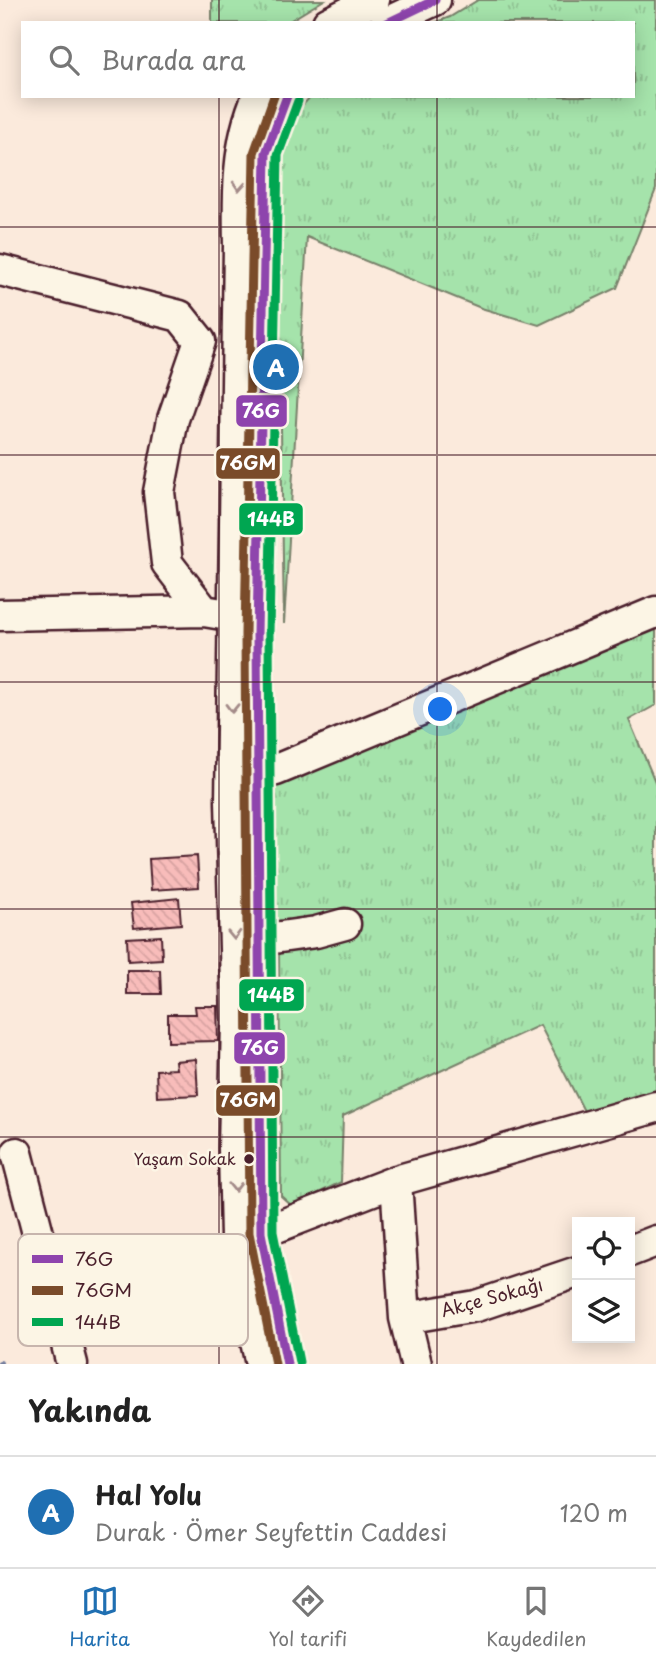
<!DOCTYPE html>
<html lang="tr">
<meta charset="utf-8">
<style>
:root{--surface:#fff;--page:#f2f2f2;--text:#222;--muted:#767676;--line:#e0e0e0;--accent:#1f6fb2}
body{margin:0;font-family:"Playpen Sans",sans-serif;background:var(--page);color:var(--text)}
.controls{position:absolute;right:21px;bottom:21px;display:grid;overflow:hidden;border-radius:0px;box-shadow:0 4px 18px #0003}
.controls button{width:63px;height:63px;display:grid;place-items:center;padding:0;border:0;border-bottom:2px solid var(--line);background:var(--surface);color:var(--text);font:35px sans-serif}
.you{position:absolute;left:441px;top:710px;width:24px;height:24px;margin:-18px;border:5px solid #fff;border-radius:50%;background:#1a73e8;box-shadow:0 0 0 10px #1a73e833}
.badge{display:grid;place-items:center;width:46px;height:46px;border-radius:50%;background:var(--accent);color:#fff;font-size:23px;font-weight:700}
.pin{position:absolute;translate:-50% -50%;border:4px solid #fff;box-shadow:0 2px 7px #0006}
.list{margin:0;padding:0;list-style:none}
h2{display:flex;justify-content:space-between;align-items:center;height:91px;margin:0;padding:0 28px;font-size:30px}
h2 small{font-size:23px;font-weight:400;color:var(--muted)}
.list li{display:grid;grid-template-columns:46px 1fr auto;gap:21px;align-items:center;box-sizing:border-box;height:112px;padding:0 28px;border-top:2px solid var(--line)}
.list b{display:block;font-size:26px;white-space:nowrap}
.list p{margin:0;font-size:23px;white-space:nowrap;color:var(--muted)}
.list em{font-size:23px;font-style:normal;color:var(--muted)}
.icon{flex:none;width:38px;height:38px;fill:none;stroke:currentColor;stroke-width:2;stroke-linecap:round;stroke-linejoin:round}
.map{position:relative;flex:none;width:656px;height:1364px;overflow:hidden}
.search{position:absolute;background:var(--surface);box-shadow:0 4px 18px #0003;left:21px;right:21px;top:21px;height:77px;display:flex;align-items:center;gap:18px;box-sizing:border-box;padding:0 24px;border-radius:0px;color:var(--muted);font-size:26px}
.sheet{height:203px;background:var(--surface)}
nav{display:flex;justify-content:space-around;align-items:center;box-sizing:border-box;height:98px;border-top:2px solid var(--line);background:var(--surface);font-size:19px;color:var(--muted)}
nav a{display:grid;justify-items:center;gap:4px}
nav .on{color:var(--accent)}
.map>svg:first-child{display:block}
.grass{fill:url(#grass-tufts);stroke:#78816b;stroke-width:2}
.lines{fill:none;stroke-linecap:round;stroke-linejoin:round}
.stream{stroke:#747e9e;stroke-width:6}
.building{fill:url(#building-back-hatch);stroke:#4a1f2b;stroke-width:2}
.minor-casing{stroke:#4a1f2b;stroke-width:35}
.minor{stroke:#fcf5e5;stroke-width:30}
.bus-1-casing{stroke:#fcf5e5;stroke-width:14}
.bus-2-casing{stroke:#fcf5e5;stroke-width:14}
.bus-3-casing{stroke:#fcf5e5;stroke-width:14}
.bus-1{stroke:#8e44ad;stroke-width:9}
.bus-2{stroke:#7a4b2a;stroke-width:9}
.bus-3{stroke:#00a651;stroke-width:9}
.oneway{stroke:#a38a88}
.grid{fill:none;stroke:#4a1f2b;stroke-width:2;stroke-opacity:0.55}
.bus-dot{fill:#4a1f2b;stroke:#fcf5e5;stroke-width:2.5}
.labels{text-anchor:middle;stroke-width:5;stroke-linejoin:round;paint-order:stroke}
.bus-label{font-size:16px;fill:#4a1f2b;stroke:#fcf5e5;text-anchor:end}
.street-label{font-size:18px;fill:#4a1f2b;stroke:#fcf5e5}
.key{fill:#fcf5e5;stroke:#c7b5ad;stroke-width:2}
.key-label{font-size:19px;fill:#4a1f2b}
.line-badge{stroke:#fcf5e5;stroke-width:2.5}
.badge-label{font-size:19px;text-anchor:middle;font-weight:bold;fill:#fff}
</style>
<div class="map">
<svg width="656" height="1364" viewBox="0 0 656 1364">
<defs>
<pattern id="grass-tufts" width="24" height="20" patternUnits="userSpaceOnUse" patternTransform="scale(1.75)"><rect width="24" height="20" fill="#a5e3ab"/><path d="M3 7l-1-3M5 7V3M7 7l1-3M15 17l-1-3M17 17v-4M19 17l1-3" fill="none" stroke="#90c293"/></pattern>
<pattern id="building-back-hatch" width="6" height="6" patternUnits="userSpaceOnUse" patternTransform="scale(1.75)"><rect width="6" height="6" fill="#f8bcba"/><path d="M-1 5l2 2M0 0l6 6M5-1l2 2" fill="none" stroke="#d6a1a0"/></pattern>
</defs>
<rect width="100%" height="100%" fill="#fbeadc"/>
<filter id="ink" filterUnits="userSpaceOnUse"><feTurbulence type="fractalNoise" baseFrequency=".0143" numOctaves="2"/><feDisplacementMap in="SourceGraphic" scale="14" xChannelSelector="R" yChannelSelector="G"/><feConvolveMatrix kernelMatrix="1 2 1 2 8 2 1 2 1" color-interpolation-filters="sRGB"/></filter>
<g filter="url(#ink)">
<path class="grass" d="M212 0H324L286 23H212Z
M478 0H656V189L617 288 539 325 481 308 307 237 284 624 278 231 283 127 311 96H633V23H434L450 17Z
M656 620V705L629 720 656 784V1090L585 1113 540 1025 343 1116 341 1182 292 1206 281 1196 279 951 273 929 275 787Z"/>
<g class="lines">
<path class="stream" d="M0 1363V1364"/>
</g>
<path class="building" d="M197 856 199 887 151 890 149 859Z
M179 898 181 924 134 928 131 903Z
M161 936 162 959 128 961 127 938Z
M127 970H160L161 994H127Z
M195 1006H217L218 1041 168 1042V1014H196Z
M196 1059 198 1095 157 1097 156 1070 176 1069 175 1061Z"/>
<g class="lines">
<g class="minor-casing">
<path id="minor" d="M328 23 374 0
M386 23 435 0
M258 96C237 143 238 195 239 246L231 801 237 1022 234 1148 236 1238 242 1280 261 1364
M287 96 276 121 266 153 257 634 261 1233 287 1364
M0 270 180 316 200 341 173 419 159 492 167 563 204 611 234 616
M0 615 204 611
M241 777 276 770 656 612
M259 940 316 932 345 924
M17 1153 72 1364
M396 1181 405 1318 416 1364
M243 1237 261 1233 396 1181 656 1107
M630 1251 656 1241
M405 1318 476 1306 577 1272"/>
</g>
<use href="#minor" class="minor"/>
<g class="bus-1-casing">
<path id="bus-1" d="M387 23 435 0
M287 96 266 153 257 634 261 1233 287 1364"/>
</g>
<g class="bus-2-casing">
<path id="bus-2" d="M274 96 254 153 245 634 249 1233 275 1364"/>
</g>
<g class="bus-3-casing">
<path id="bus-3" d="M298 101 278 155 269 634 273 1232 299 1362"/>
</g>
<use href="#bus-1" class="bus-1"/>
<use href="#bus-2" class="bus-2"/>
<use href="#bus-3" class="bus-3"/>
</g>
<defs><path id="oneway-chevron" d="M-2-3.5L2.5 0L-2 3.5" fill="none" stroke-width="1.6" stroke-linecap="round" stroke-linejoin="round" transform="scale(1.75)"/></defs>
<g class="oneway">
<use href="#oneway-chevron" transform="translate(239 186) rotate(94)"/>
<use href="#oneway-chevron" transform="translate(232 708) rotate(91)"/>
<use href="#oneway-chevron" transform="translate(234 935) rotate(88)"/>
<use href="#oneway-chevron" transform="translate(235 1187) rotate(89)"/>
</g>
</g>
<path class="grid" d="M219 0V23M437 0V23M219 96V1364M437 96V1364M0 227H656M0 455H656M0 682H656M0 909H656M0 1137H656"/>
<circle class="bus-dot" cx="249" cy="1159" r="6"/>
<g class="labels">
<g class="bus-label">
<text x="236" y="1165">Yaşam Sokak</text>
</g>
<g class="street-label">
<text transform="translate(492 1298) rotate(-15)" y="6">Akçe Sokağı</text>
</g>
</g>
<rect x="18" y="1234" width="230" height="112" rx="10" class="key"/>
<rect x="32" y="1255" width="31" height="8" fill="#8e44ad"/>
<rect x="32" y="1286" width="31" height="9" fill="#7a4b2a"/>
<rect x="32" y="1318" width="31" height="8" fill="#00a651"/>
<g class="key-label">
<text x="75" y="1266">76G</text>
<text x="75" y="1297">76GM</text>
<text x="75" y="1329">144B</text>
</g>
<g class="line-badge">
<rect x="235" y="394" width="53" height="34" rx="7" fill="#8e44ad"/>
<rect x="215" y="447" width="66" height="33" rx="7" fill="#7a4b2a"/>
<rect x="238" y="502" width="66" height="34" rx="7" fill="#00a651"/>
<rect x="238" y="978" width="67" height="34" rx="7" fill="#00a651"/>
<rect x="233" y="1031" width="53" height="34" rx="7" fill="#8e44ad"/>
<rect x="215" y="1084" width="66" height="33" rx="7" fill="#7a4b2a"/>
</g>
<g class="badge-label">
<text x="261" y="418">76G</text>
<text x="248" y="470">76GM</text>
<text x="271" y="526">144B</text>
<text x="271" y="1002">144B</text>
<text x="260" y="1055">76G</text>
<text x="248" y="1107">76GM</text>
</g>
</svg>
<div class="controls">
<button><svg class="icon" aria-label="locate" viewBox="0 0 24 24"><circle cx="12" cy="12" r="6"/><path d="M12 2v4M12 18v4M2 12h4M18 12h4"/></svg></button>
<button><svg class="icon" aria-label="layers" viewBox="0 0 24 24"><path d="M12 4l9 5-9 5-9-5zM3 14l9 5 9-5"/></svg></button>
</div>
<div class="you"></div>
<div class="pin badge" style="left:276px;top:367px">A</div>
<div class="search"><svg class="icon" aria-label="search" viewBox="0 0 24 24"><circle cx="10" cy="10" r="6"/><path d="M15 15l6 6"/></svg>Burada ara</div>
</div>
<section class="sheet">
<h2>Yakında<small></small></h2>
<ul class="list">
<li><span class="badge">A</span><div><b>Hal Yolu</b><p>Durak · Ömer Seyfettin Caddesi</p></div><em>120 m</em></li>
</ul>
</section>
<nav>
<a class="on"><svg class="icon" aria-label="map" viewBox="0 0 24 24"><path d="M3 6l6-2 6 2 6-2v14l-6 2-6-2-6 2zM9 4v14M15 6v14"/></svg>Harita</a>
<a><svg class="icon" aria-label="directions" viewBox="0 0 24 24"><path d="M12 3l9 9-9 9-9-9zM9 14v-3h6M13 9l2 2-2 2"/></svg>Yol tarifi</a>
<a><svg class="icon" aria-label="saved" viewBox="0 0 24 24"><path d="M7 4h10v16l-5-4-5 4z"/></svg>Kaydedilen</a>
</nav>
